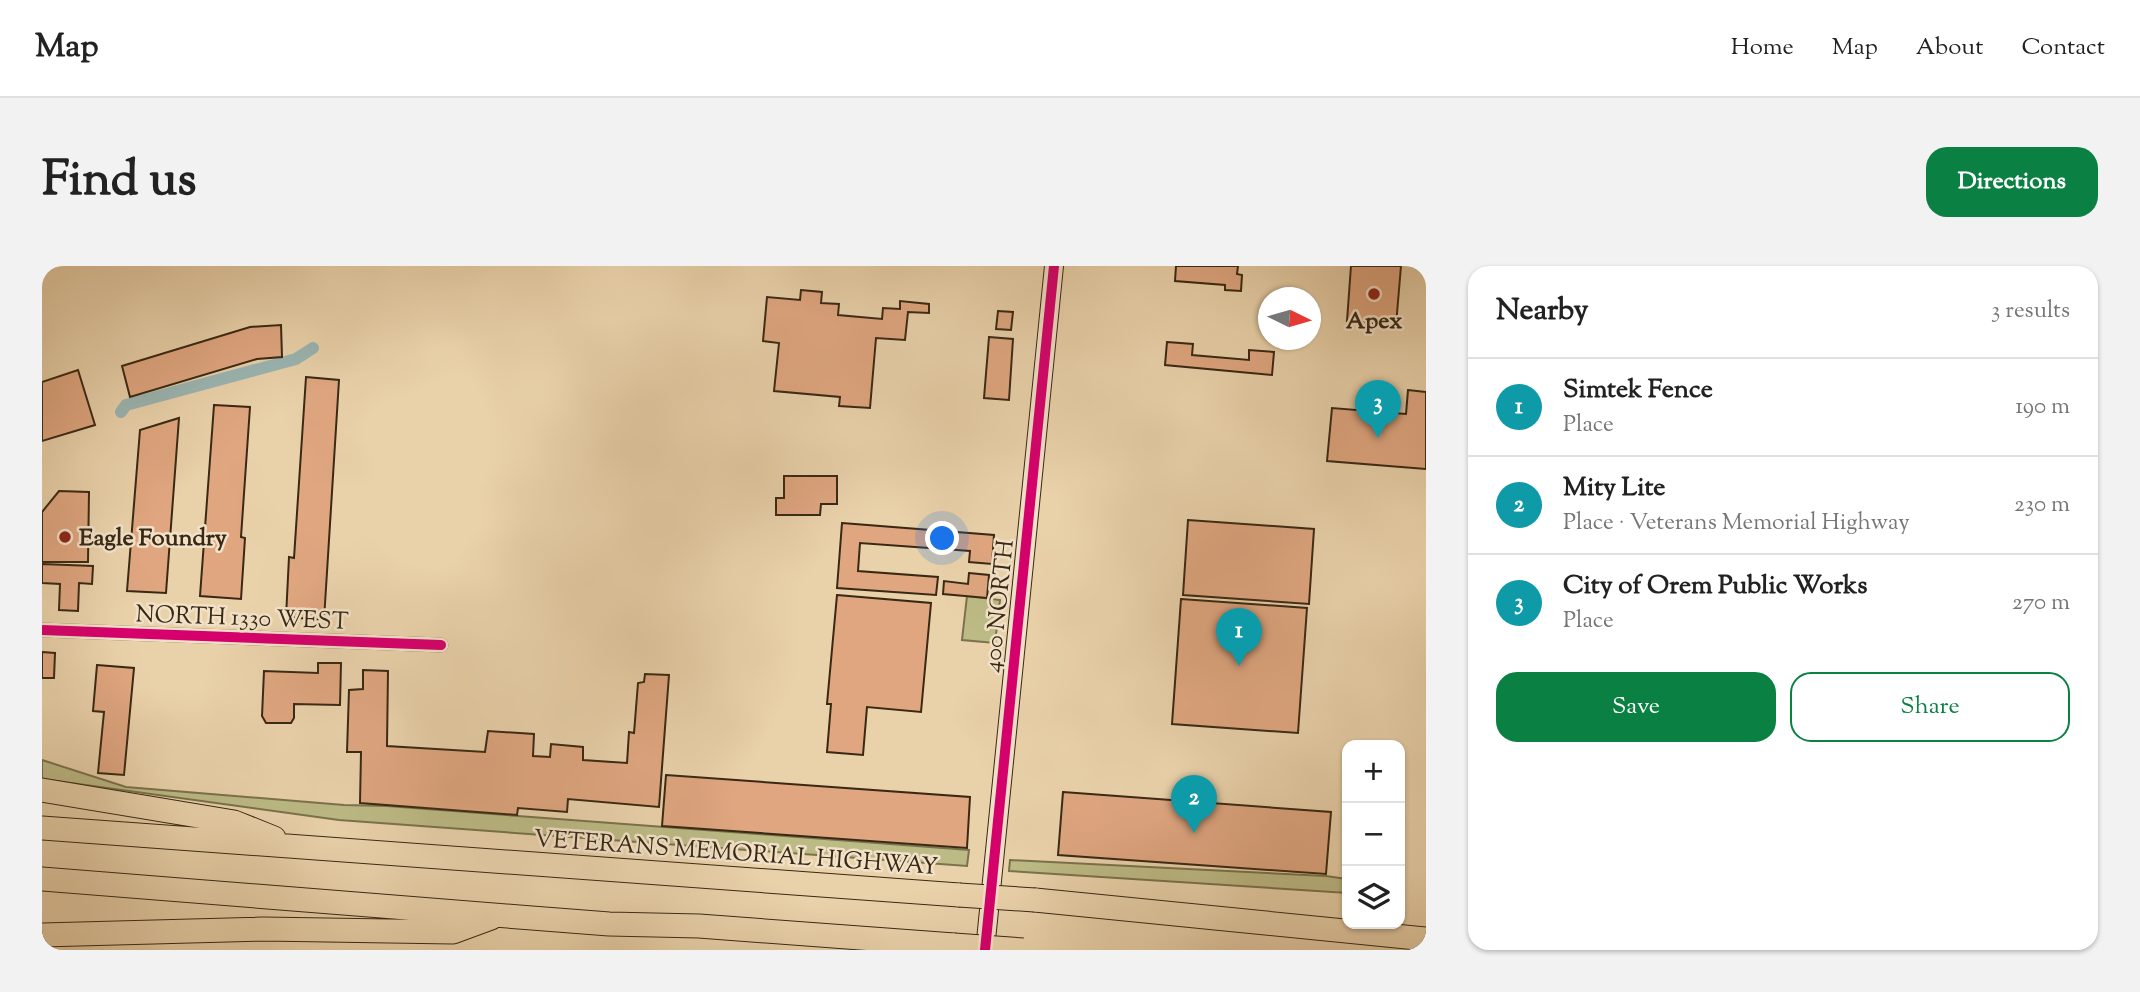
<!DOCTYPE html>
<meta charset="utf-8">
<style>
:root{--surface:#fff;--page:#f2f2f2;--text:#222;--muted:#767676;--line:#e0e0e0;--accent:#0b8043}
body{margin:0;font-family:"Sorts Mill Goudy",serif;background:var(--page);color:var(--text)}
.controls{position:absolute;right:21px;bottom:21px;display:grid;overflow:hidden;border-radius:14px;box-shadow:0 2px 5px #0004}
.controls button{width:63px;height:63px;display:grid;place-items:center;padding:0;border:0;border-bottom:2px solid var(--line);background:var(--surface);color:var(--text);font:35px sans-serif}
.compass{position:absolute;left:1216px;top:21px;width:63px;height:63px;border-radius:50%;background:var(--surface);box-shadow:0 2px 5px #0004;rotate:95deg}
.you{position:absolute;left:901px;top:273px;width:24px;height:24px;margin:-18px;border:5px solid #fff;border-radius:50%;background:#1a73e8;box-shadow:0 0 0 10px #1a73e833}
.badge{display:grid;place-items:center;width:46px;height:46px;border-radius:50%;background:var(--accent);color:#fff;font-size:23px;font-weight:700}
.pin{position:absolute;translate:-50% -58px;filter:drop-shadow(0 2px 4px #0008)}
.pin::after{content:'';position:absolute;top:37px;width:24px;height:21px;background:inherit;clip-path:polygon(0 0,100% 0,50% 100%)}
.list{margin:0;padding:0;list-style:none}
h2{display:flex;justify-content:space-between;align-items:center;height:91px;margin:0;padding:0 28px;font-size:30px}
h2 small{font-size:23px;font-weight:400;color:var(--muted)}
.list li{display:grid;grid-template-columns:46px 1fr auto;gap:21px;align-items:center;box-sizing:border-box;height:98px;padding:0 28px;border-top:2px solid var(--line)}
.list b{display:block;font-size:26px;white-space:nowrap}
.list p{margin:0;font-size:23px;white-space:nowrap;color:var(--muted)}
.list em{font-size:23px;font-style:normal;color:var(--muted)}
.actions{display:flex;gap:14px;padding:21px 28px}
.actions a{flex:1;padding:16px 0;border:2px solid var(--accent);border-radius:21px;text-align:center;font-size:24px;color:var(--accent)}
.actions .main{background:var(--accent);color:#fff}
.icon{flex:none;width:38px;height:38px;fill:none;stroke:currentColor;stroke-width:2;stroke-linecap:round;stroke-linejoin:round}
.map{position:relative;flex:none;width:1384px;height:684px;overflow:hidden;border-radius:21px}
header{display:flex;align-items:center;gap:42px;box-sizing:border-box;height:98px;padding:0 35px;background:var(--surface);border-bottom:2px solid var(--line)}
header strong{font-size:33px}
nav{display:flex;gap:38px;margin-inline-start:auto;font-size:24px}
.intro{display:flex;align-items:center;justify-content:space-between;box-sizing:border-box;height:168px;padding:0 42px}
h1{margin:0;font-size:49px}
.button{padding:18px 32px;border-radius:21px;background:var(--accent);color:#fff;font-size:24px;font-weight:700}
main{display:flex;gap:42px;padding:0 42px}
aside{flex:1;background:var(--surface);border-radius:21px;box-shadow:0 2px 5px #0004}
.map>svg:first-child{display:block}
.green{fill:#bcba85;stroke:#7a724c;stroke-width:2}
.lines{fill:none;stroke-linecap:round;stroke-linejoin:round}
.canal{stroke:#9ab5b2;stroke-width:12}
.building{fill:#dfa680;stroke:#392914;stroke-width:2}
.street-casing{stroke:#65533a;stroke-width:15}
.secondary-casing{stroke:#392914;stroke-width:20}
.highway-casing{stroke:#392914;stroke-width:25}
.street{stroke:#f1e1c8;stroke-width:12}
.secondary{stroke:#f1e1c8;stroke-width:18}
.highway{stroke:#e9d1aa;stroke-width:23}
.highway-bridge-casing{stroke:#392914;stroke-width:25;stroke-linecap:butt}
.highway-bridge{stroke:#e9d1aa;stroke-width:23}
.cycleway-casing{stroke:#f1e1c8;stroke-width:15}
.cycleway{stroke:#d6006c;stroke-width:10}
.poi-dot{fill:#8f2418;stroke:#f1e1c8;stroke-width:2.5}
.labels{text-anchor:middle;stroke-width:5;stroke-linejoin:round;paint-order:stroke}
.poi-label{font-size:24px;font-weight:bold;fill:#392914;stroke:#f1e1c8}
.street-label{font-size:24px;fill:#392914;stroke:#f1e1c8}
</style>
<header>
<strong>Map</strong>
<nav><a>Home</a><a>Map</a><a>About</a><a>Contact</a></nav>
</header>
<div class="intro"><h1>Find us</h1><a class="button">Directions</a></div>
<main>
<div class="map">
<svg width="1384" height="684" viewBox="0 0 1384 684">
<rect width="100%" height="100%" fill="#e9d1aa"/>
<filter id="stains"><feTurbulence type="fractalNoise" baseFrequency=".00286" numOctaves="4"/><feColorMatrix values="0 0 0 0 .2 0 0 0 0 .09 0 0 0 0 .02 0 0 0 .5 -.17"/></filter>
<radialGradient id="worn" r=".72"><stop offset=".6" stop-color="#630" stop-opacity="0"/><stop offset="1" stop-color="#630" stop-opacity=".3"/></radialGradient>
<path class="green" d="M925 330 958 334 953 377 920 374Z
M0 494 84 521 302 539 345 540 927 584 925 600 297 554 0 513Z
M968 594 1284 610 1305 613V627L967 605Z"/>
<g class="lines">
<path class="canal" d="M79 146 84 139 254 93 271 82"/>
</g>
<path class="building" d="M1134 0H1196L1195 8 1200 9 1199 25 1183 24V19L1133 15Z
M1309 0H1359L1354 59 1305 55Z
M759 24 780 26 779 37 797 38 796 49 840 53 841 42 858 43V35L887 38V47L866 46 863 74 834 72 828 142 797 140 798 131 732 125 737 77 721 75 725 31 758 34Z
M956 45 971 46 969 64 954 63Z
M239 59 240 91 215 93 88 131 80 100 208 61Z
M947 71 971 73 967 134 942 132Z
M1125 76 1151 78 1150 89 1207 94V84L1232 86 1230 109 1123 99Z
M36 104 53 159 0 175V116Z
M264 111 297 114 282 354 244 351 247 291 252 292Z
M1366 124 1384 126V203L1285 195 1290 142 1364 148Z
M172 139 208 141 199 271 203 272 199 333 158 330Z
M137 152 124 327 85 325 98 164Z
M742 210H795V238H779L778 249H734V232H742Z
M17 225 47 226 46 296H0V246Z
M1146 254 1272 263 1267 338 1141 329Z
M800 257 952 269 950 298 927 296 928 285 818 277 816 305 896 311 894 329 795 322Z
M0 298 51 300 50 318 37 317 36 345 17 344 18 318 0 317Z
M927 307 947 309 945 332 901 328 902 315 926 318Z
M795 329 889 337 879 446 825 441 821 489 785 486 789 438H785Z
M1139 333 1265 342 1256 467 1130 458Z
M0 386 13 387 12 412H0Z
M276 397H299L298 439 252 438V452L249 457H224L220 450 222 405 276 407Z
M55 399 92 402 82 509 56 507 62 446 51 445Z
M321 404 346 405 345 480 443 486 446 465 492 468 491 490 508 491 509 478 541 481V494L585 497 587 466 592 467 596 417 602 416 603 408 627 409 617 541 526 533 525 546 476 542 475 549 318 537 319 486H305L307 424 321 423Z
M624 509 928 531 925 582 620 560Z
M1021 526 1289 546 1284 608 1016 589Z"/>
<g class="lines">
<g class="street-casing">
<path id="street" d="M0 364 399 379"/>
</g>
<g class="secondary-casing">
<path id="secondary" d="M943 684 1012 0"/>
</g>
<g class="highway-casing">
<path id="highway" d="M0 524 192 556 232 572
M0 562 917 629
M0 613 477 651 567 658 657 660 912 679
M993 634 1384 673
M0 669 221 663 411 666 449 652"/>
</g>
<use href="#street" class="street"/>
<use href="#secondary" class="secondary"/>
<use href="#highway" class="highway"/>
<g class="highway-bridge-casing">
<path id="highway-bridge" d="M917 629 993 634
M912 679 981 684"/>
</g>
<use href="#highway-bridge" class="highway-bridge"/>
<g class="cycleway-casing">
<path id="cycleway" d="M0 364 399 379
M943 684 1012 0"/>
</g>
<use href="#cycleway" class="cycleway"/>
</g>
<g class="poi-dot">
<circle cx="1332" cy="28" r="7"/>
<circle cx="23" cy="271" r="7"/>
</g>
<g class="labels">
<g class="poi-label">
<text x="1332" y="62">Apex</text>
<text x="37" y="279" text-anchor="start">Eagle Foundry</text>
</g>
<g class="street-label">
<text transform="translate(956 340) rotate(-84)" y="8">400 NORTH</text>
<text transform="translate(200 351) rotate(2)" y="8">NORTH 1330 WEST</text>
<text transform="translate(694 586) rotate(4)" y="8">VETERANS MEMORIAL HIGHWAY</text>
</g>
</g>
<rect width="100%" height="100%" filter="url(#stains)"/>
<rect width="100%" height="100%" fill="url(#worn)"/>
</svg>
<div class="controls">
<button>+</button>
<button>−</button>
<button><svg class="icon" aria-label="layers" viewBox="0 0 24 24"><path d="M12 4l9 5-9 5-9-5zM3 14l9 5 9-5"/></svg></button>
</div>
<svg class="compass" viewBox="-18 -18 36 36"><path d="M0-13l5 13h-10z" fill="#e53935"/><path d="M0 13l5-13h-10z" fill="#767676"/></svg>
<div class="you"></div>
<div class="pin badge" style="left:1197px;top:400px;background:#0f9aa8">1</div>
<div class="pin badge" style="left:1152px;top:567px;background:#0f9aa8">2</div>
<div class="pin badge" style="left:1336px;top:172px;background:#0f9aa8">3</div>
</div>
<aside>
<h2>Nearby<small>3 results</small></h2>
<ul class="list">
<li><span class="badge" style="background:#0f9aa8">1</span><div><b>Simtek Fence</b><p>Place</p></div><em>190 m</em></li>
<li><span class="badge" style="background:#0f9aa8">2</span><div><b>Mity Lite</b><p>Place · Veterans Memorial Highway</p></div><em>230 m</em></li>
<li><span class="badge" style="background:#0f9aa8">3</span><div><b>City of Orem Public Works</b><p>Place</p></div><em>270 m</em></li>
</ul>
<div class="actions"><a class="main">Save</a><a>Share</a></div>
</aside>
</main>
